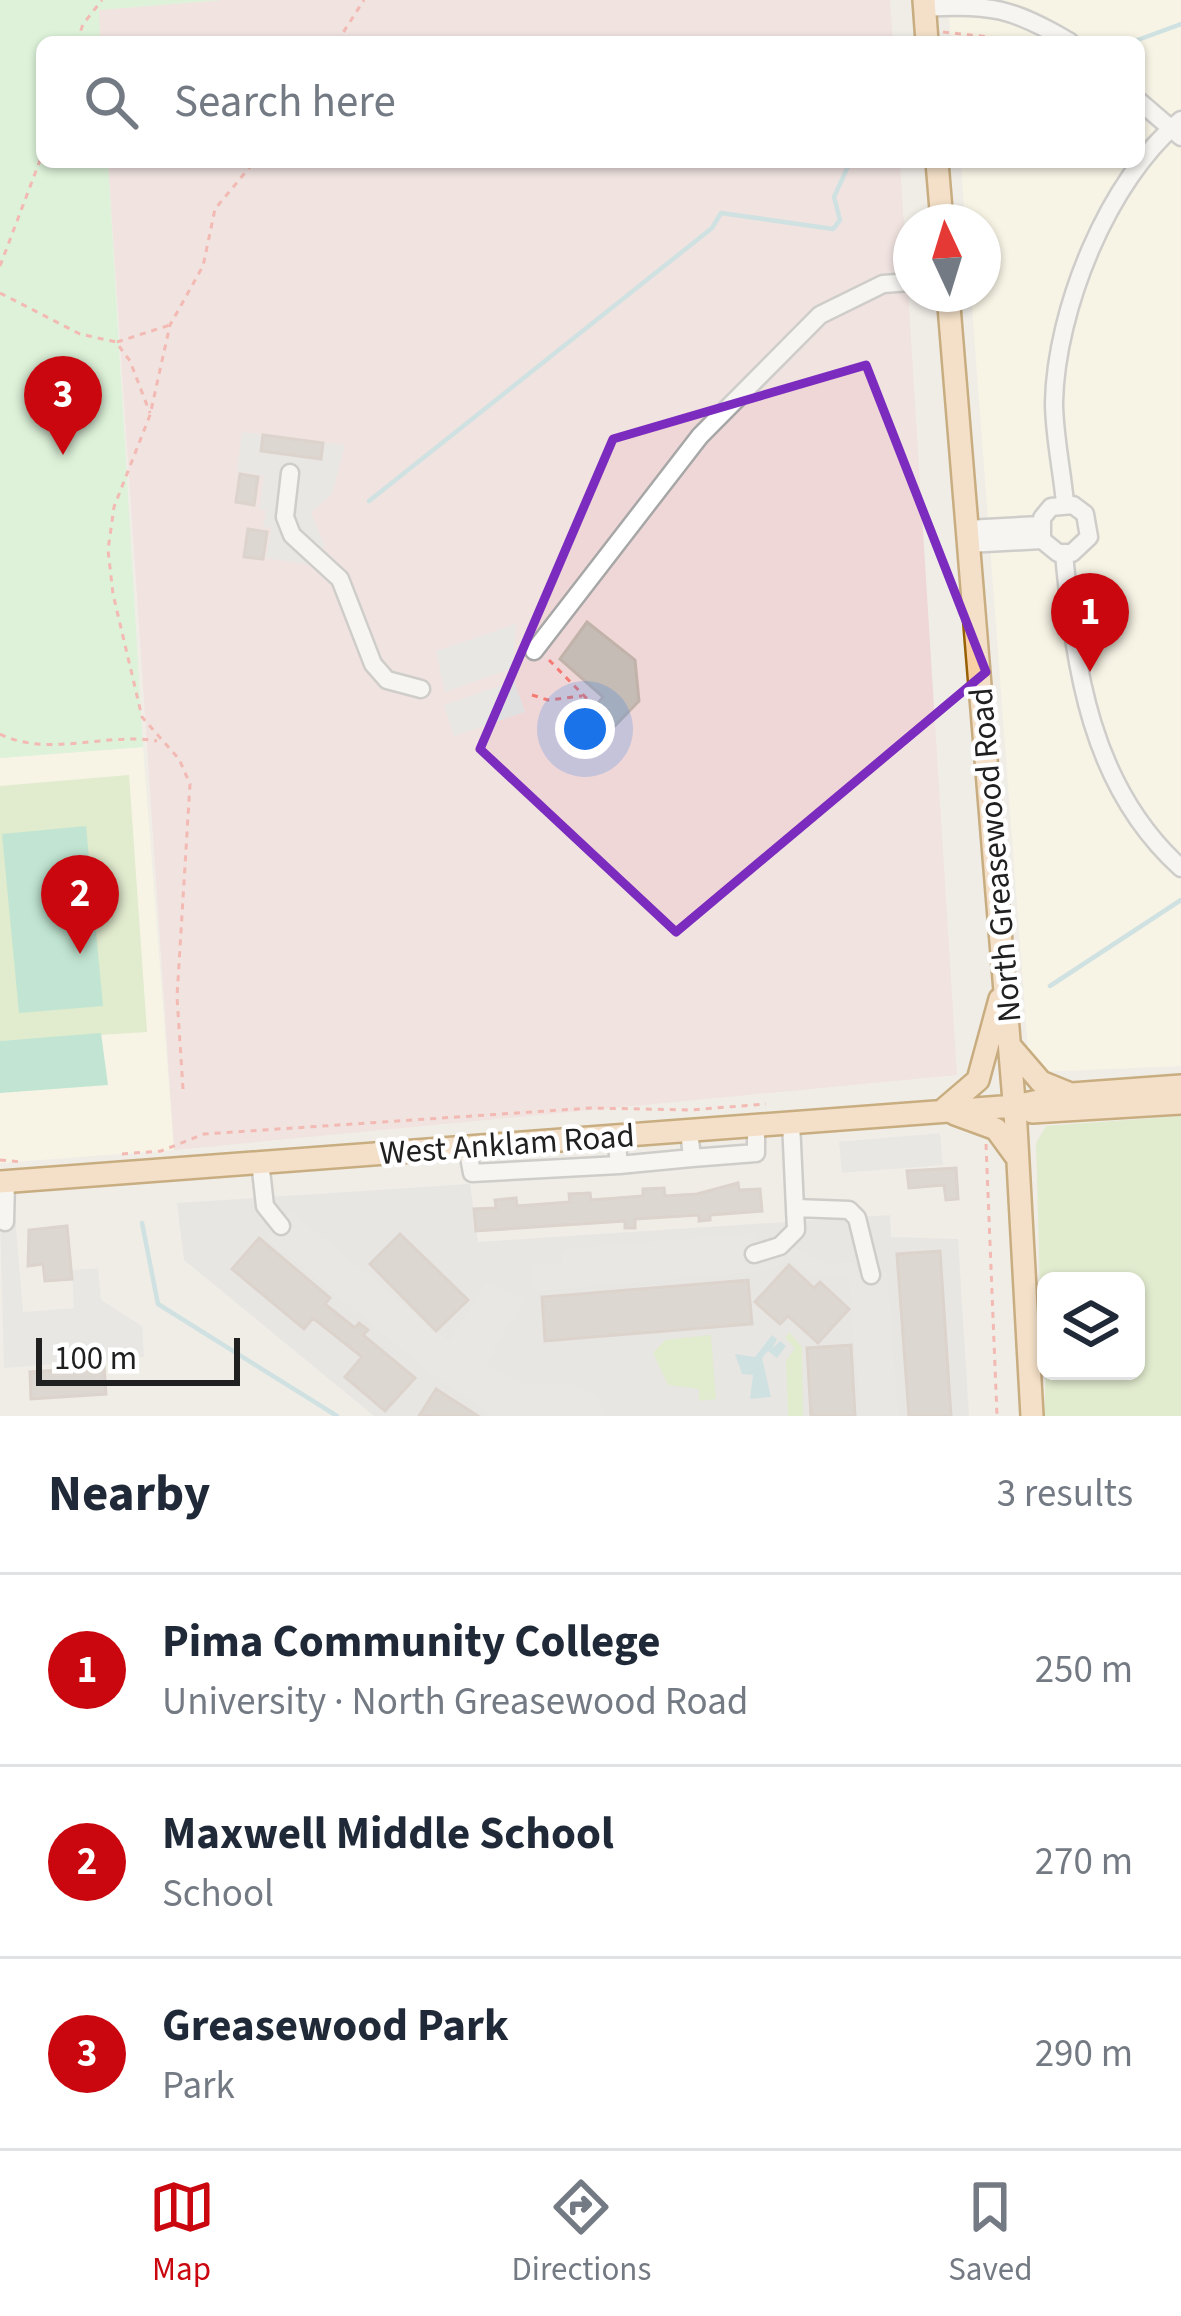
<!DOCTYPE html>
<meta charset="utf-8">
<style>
:root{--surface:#fff;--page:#f6f6f7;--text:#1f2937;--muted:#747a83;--line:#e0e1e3;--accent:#ca070f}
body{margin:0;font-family:"Source Sans 3",sans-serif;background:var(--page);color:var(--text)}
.controls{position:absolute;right:36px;bottom:36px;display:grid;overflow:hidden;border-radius:18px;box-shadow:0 3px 9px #0004}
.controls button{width:108px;height:108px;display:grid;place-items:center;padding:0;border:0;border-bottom:3px solid var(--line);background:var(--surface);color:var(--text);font:60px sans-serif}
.compass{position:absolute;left:893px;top:204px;width:108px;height:108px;border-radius:50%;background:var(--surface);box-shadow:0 3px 9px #0004;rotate:356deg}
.scale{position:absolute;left:36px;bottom:30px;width:204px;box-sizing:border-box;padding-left:12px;border:6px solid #202020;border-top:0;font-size:33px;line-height:42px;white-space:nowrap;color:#202020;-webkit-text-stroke:9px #fff;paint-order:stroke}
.you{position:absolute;left:585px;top:729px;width:42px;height:42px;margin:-30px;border:9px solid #fff;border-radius:50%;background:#1a73e8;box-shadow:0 0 0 18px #1a73e833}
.badge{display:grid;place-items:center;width:78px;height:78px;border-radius:50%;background:var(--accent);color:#fff;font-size:39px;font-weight:700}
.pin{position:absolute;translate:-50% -99px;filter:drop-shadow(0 3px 6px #0008)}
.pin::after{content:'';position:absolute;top:63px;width:42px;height:36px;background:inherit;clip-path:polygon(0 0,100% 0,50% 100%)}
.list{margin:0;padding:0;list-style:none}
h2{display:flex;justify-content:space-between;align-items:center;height:156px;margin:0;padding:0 48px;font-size:51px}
h2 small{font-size:39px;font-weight:400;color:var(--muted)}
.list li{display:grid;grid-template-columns:78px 1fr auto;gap:36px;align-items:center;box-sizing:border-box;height:192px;padding:0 48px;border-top:3px solid var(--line)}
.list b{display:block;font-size:45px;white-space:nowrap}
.list p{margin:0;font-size:39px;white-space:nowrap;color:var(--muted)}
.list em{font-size:39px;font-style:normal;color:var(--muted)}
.icon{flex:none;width:66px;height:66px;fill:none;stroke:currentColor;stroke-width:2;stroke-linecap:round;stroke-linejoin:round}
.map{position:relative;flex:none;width:1181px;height:1416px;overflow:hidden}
.search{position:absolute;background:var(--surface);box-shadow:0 3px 9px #0004;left:36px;right:36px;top:36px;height:132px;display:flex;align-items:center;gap:30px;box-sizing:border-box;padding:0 42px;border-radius:18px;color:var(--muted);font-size:45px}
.sheet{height:732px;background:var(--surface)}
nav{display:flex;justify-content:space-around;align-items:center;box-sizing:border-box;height:168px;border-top:3px solid var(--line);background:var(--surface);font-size:33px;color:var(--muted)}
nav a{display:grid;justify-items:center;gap:6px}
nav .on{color:var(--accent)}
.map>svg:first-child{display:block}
.residential{fill:#dedddd}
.commercial{fill:#f0d7d7}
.education{fill:#fefde2}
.grass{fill:#cee8af}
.park{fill:#c6f8c8}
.pitch{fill:#88dcb8}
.parking{fill:#e0e0e0}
.water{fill:#a9d3dc}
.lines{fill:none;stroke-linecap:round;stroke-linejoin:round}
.stream{stroke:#a9d3dc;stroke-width:4.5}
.building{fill:#c5bcb6;stroke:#c2b3aa;stroke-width:3}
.minor-casing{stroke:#a7a7a7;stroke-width:21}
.major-casing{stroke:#976005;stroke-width:26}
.path{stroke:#f57a73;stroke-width:3;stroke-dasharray:6 6;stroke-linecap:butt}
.minor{stroke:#fff;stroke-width:16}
.major{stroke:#f9d0a3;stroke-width:21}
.marked{fill:none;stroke:#7b2cbf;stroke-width:9;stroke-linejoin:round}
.labels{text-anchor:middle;stroke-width:9;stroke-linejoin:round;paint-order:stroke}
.street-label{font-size:33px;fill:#202020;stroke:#fff}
</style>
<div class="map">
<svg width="1181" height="1416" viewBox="0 0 1181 1416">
<rect width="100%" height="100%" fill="#f0ede7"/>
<path class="residential" d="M470 1184 478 1242 890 1215 891 1237 958 1239 969 1416H374L184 1260 177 1203Z"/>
<path class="commercial" d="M222 0H890L893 42H100L98 10Z
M108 162H900L957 1075 174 1150Z"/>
<path class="education" d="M948 0H1181V1066L1037 1072 1028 1050 971 294H983V222H965L961 162H1139V42H951Z
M143 747 174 1150 0 1163V758Z"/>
<path class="grass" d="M129 775 147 1032 0 1041V786Z
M1181 1116V1416H1044L1046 1371H1136V1281H1046V1371L1042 1368 1036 1143 1046 1126Z
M789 1332 802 1347 803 1416H788L786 1361 795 1348 785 1338Z
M711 1335 716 1399 699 1401V1389L668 1385 653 1353 665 1340Z"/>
<path class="park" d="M0 0H222L99 10 100 42H42V162H108L143 747 0 758Z"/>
<path class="pitch" d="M86 826 103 1006 19 1013 2 834Z
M101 1033 108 1085 0 1093V1041Z"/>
<path class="parking" d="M242 432 345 445 332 494 311 513 325 546 310 565 266 558 271 528 263 527 266 511 259 509 264 476 237 471Z
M516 624 513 668 445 692 436 651Z
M514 681 525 712 454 736 444 705Z
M940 1133 943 1165 842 1173 839 1142Z
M290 1211 449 1342 486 1283 524 1300 485 1364 522 1385 570 1384 597 1395 604 1416H493L434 1375 267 1238Z
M15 1214 23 1312 74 1308 72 1270 98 1268 101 1300 142 1326 144 1357 4 1368 0 1215Z
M755 1233 758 1263 791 1246 824 1264 854 1262 858 1275 887 1272 898 1416H861L849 1276 808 1274 788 1258 771 1270 534 1291 532 1266 562 1264 561 1250Z"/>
<path class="water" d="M772 1335 777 1339 772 1349 780 1341 786 1346 777 1358 768 1351 762 1358 771 1397 750 1399 753 1375 742 1374 735 1354 755 1357Z"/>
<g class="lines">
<path class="stream" d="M1132 42 1181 24
M369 501 712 228 721 213 833 229 840 220 834 197 850 162
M1050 986 1181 900
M142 1223 158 1304 337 1416"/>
</g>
<path class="building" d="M263 435 323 443 321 459 261 451Z
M240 474 258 477 254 505 236 502Z
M248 529 267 532 263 559 244 557Z
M587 622 635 660 639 701 605 736 586 718 603 697 560 659Z
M956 1168 958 1199 946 1200 944 1185 909 1188 907 1171Z
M738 1183 739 1190 760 1189 762 1211 710 1215V1220L699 1221V1215L635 1219V1228H625V1221L476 1231 474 1209 496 1208 495 1200 516 1198 517 1206 570 1202 569 1194 590 1193 591 1200 643 1196V1189L664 1188 665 1196 697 1194Z
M67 1226 72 1279 45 1281 43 1264 28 1266 29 1230Z
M400 1234 468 1300 436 1331 370 1264Z
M259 1238 330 1298 325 1304 355 1328 359 1323 368 1330 363 1335 415 1378 385 1411 345 1377 362 1357 313 1318 304 1329 232 1269Z
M940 1251 951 1416H909L897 1254Z
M789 1265 814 1288 820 1282 849 1309 818 1343 788 1316 780 1324 755 1302Z
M748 1280 752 1324 545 1341 542 1297Z
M851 1345 855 1416H811L807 1348Z
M104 1367 106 1394 31 1399 30 1372Z
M436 1389 478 1416H419Z"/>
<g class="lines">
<g class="minor-casing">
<path id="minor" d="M925 8C990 3 1014 9 1070 42
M1139 101 1181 137
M290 473 285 517 292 535 340 579 373 664 387 680 421 689
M1065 503C1062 470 1054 435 1054 402 1056 310 1108 179 1181 120
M967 529 1040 525
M968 544 1042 540 1058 553H1072L1089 537 1085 514 1073 505 1051 507 1042 518V540
M1064 554C1075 668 1090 786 1181 868
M534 651 700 436 820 315 883 284 911 282
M467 1146 472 1173 619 1165 616 1135
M692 1158 756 1153V1125
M260 1161 265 1206 281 1226
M619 1165 692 1158 689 1130
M796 1208 849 1210 857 1218 871 1275
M5 1222 6 1181
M754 1254 780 1246 796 1230 791 1122"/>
</g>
<g class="major-casing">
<path id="major" d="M924 0 927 42
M937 162 942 222
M948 294 1016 1126 1032 1416
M1010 1046 1041 1082 1068 1093
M943 1110 978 1080 1000 999
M1032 1112 1181 1103
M955 1114 996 1129 1015 1155
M0 1182 1015 1106 1072 1094 1181 1086"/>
</g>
<path class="path" d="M943 32 1036 42
M77 42 83 24 102 0
M337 42 364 0
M0 266 42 155
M0 293 80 334 116 342 130 361 150 413
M117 342 170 325
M549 660 594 706
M532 695 548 700 582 696
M0 734C48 758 106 732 157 741
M183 1089 177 997 190 784 179 759 142 717 113 594 108 550 114 507 150 415 170 325 203 266 215 209 254 162
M986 1144 997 1416
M122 1154 161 1151 204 1134 591 1108 690 1110 766 1104
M0 1160 22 1162"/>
<use href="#minor" class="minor"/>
<use href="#major" class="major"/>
</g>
<path d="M0 0H1181V1416H0ZM866 365 986 672 676 932 480 749 613 439Z" fill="#f0ede7" fill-opacity=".55" fill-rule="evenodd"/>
<path class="marked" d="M866 365 986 672 676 932 480 749 613 439Z"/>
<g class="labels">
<g class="street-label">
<text transform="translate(994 855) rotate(-95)" y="12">North Greasewood Road</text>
<text transform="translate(507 1143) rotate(-4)" y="12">West Anklam Road</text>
</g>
</g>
</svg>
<div class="controls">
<button><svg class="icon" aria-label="layers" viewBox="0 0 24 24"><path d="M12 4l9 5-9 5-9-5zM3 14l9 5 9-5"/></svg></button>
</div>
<svg class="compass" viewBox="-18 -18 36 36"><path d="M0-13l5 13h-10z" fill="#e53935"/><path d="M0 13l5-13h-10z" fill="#747a83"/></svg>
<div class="scale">100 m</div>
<div class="you"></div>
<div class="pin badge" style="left:1090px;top:672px">1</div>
<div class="pin badge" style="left:80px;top:954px">2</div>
<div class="pin badge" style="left:63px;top:455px">3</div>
<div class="search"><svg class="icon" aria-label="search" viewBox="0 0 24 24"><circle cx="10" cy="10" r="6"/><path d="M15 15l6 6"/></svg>Search here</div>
</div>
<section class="sheet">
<h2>Nearby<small>3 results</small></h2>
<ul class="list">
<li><span class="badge">1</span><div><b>Pima Community College</b><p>University · North Greasewood Road</p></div><em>250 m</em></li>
<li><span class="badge">2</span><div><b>Maxwell Middle School</b><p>School</p></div><em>270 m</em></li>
<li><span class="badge">3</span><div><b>Greasewood Park</b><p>Park</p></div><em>290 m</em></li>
</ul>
</section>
<nav>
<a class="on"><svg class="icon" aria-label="map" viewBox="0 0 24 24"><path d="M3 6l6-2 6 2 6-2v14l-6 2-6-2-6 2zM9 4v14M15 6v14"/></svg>Map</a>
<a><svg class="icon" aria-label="directions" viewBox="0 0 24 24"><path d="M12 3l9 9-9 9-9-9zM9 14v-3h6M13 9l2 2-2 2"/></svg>Directions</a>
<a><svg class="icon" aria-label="saved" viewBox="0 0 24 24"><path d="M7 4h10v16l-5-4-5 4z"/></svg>Saved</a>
</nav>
